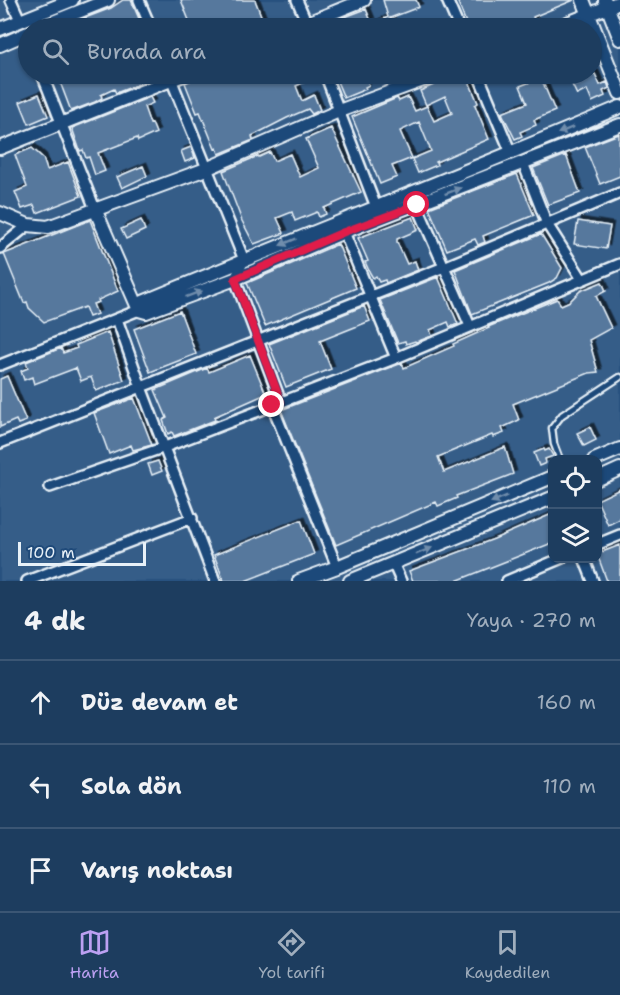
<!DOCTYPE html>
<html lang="tr">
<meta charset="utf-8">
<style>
:root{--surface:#1d3d5f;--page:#254465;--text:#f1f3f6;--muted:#a0aebd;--line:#3b5674;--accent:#bca0f2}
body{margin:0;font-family:"Shantell Sans",sans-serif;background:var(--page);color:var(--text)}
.controls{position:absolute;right:18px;bottom:18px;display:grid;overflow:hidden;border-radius:12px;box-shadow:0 2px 4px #0004}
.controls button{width:54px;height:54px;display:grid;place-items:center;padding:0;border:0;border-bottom:2px solid var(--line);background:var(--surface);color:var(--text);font:30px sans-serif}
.scale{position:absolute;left:18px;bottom:15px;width:128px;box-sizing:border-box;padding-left:6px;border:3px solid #e8f1f8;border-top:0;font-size:16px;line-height:21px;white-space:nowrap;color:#e8f1f8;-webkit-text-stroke:4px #1f4a7a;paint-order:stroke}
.stop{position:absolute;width:18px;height:18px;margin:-14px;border:4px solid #e11d48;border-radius:50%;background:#fff}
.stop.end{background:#e11d48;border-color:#fff;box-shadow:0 2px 6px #0008}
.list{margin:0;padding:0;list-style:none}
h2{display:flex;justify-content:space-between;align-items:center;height:78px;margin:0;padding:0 24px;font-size:26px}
h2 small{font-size:20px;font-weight:400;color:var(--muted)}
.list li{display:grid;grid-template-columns:39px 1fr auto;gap:18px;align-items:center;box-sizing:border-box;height:84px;padding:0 24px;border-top:2px solid var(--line)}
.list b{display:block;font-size:22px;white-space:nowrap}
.list em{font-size:20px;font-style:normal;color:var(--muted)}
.icon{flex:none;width:33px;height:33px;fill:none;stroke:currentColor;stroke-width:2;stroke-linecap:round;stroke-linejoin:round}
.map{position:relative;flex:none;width:620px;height:581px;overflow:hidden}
.search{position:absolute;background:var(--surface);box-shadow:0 2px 4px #0004;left:18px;right:18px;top:18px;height:66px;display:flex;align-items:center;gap:15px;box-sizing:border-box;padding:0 21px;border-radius:33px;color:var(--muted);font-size:22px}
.sheet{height:330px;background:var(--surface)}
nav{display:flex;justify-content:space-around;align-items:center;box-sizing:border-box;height:84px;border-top:2px solid var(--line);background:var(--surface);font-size:16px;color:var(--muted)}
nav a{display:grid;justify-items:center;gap:3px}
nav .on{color:var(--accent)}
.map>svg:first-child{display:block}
.built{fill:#355d88;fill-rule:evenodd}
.building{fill:#57789d;stroke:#e8f1f8;stroke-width:1.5;filter:url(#shadow)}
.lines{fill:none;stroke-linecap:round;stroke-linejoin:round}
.lane-casing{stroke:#e8f1f8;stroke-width:9}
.street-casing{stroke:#e8f1f8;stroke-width:14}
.secondary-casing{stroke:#e8f1f8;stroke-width:16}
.lane{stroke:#1f4a7a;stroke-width:4.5}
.street{stroke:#1f4a7a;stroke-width:9}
.secondary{stroke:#1f4a7a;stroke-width:12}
.oneway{fill:#6f8dac}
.route{stroke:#e11d48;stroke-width:8}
</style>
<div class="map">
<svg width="620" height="581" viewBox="0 0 620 581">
<defs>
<filter id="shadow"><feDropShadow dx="3.5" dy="-3.5" stdDeviation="0" flood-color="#0009"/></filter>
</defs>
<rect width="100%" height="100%" fill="#27517f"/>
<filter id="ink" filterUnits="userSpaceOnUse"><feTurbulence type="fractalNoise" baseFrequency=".0167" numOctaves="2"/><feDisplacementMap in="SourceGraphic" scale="12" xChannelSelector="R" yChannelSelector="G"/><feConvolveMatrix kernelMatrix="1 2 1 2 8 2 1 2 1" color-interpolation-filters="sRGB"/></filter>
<g filter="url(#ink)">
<path class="built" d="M0 0H620V581H0ZM28 28H592V74H28ZM552 460H598V558H552Z"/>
<path class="building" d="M123 0H131L143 28H59L111 8Z
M181 0H255L265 26 259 28H192Z
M383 0H416L419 7 390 18 395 28H316L366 9 372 24 388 17Z
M457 0H574L533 17 536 25 528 28H468Z
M57 74H162V75L116 93 114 89 101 95 102 98 95 102 71 111Z
M194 74H318L319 76 296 86 302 101 314 95 320 110 312 114 308 109 287 118 252 136 253 140 219 154 217 148 215 149 200 112 197 113 185 83 192 80Z
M334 74H364L369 85 365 87 366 89 344 98Z
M459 74H466L478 103 475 105 489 139 436 162 437 165 418 173 412 159 431 151 419 122 400 131 412 158 392 166 397 177 380 184 352 117 397 98 399 101 408 97 415 111 427 106 434 121 452 113 445 96 426 105 420 91Z
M567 74H595L600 85 607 82 609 88 603 91 605 96 592 102 587 90 577 95Z
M541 78 555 111 534 120 536 125 520 132 522 136 515 139 502 113 527 103 520 86Z
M39 94 48 116 29 124 20 102Z
M150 97 153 103 144 107 150 124 152 123 156 133 138 141 137 138 98 153 105 171 95 175 89 157 86 158 83 150 80 151 72 128Z
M331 128 361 192 324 208 326 214 319 217 317 212 295 221 292 212 277 218 284 233 254 244 242 221 223 171 258 156 259 157 270 152 274 161 290 154 300 177 319 168 306 139Z
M619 134 620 176 600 184 585 147Z
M191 147 195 158 185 162 181 151Z
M32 148 43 158 47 170 68 162 81 196 37 213 34 205 22 209 15 192 27 187 15 155Z
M566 155 580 193 548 205 533 168Z
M143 166 147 176 122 188 117 177Z
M517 174 534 215 483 236 485 242 478 245 475 239 447 250 429 208Z
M413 217 418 230 397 239V242L407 264 415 261 418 270 386 283 385 280 379 282 376 276 373 278 370 273 365 262 368 261 358 238Z
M90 220 118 291 98 300 99 302 93 304 97 314 89 317 85 307 44 322 29 308 27 302 24 303 4 254Z
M141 220 145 230 126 239 121 229Z
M578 221 610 226 606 249 574 244Z
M541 234 562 268 557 278 549 283 472 314 455 270Z
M338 244 356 288 265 326 247 283Z
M438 277 458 324 450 327 448 322 430 330 432 336 416 342 415 341 406 344 405 341 398 343 380 300Z
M602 282 606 291 596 296 611 328 589 340 598 372 589 373 513 404 519 420 502 428 504 433 493 437 492 435 438 457 444 472 505 447 513 474 456 496 457 498 438 506 436 502 336 545 281 410 402 363 404 368 454 346 453 344 489 328 488 327 557 299 561 305 570 301 580 291Z
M364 306 370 321 320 341 331 369 286 387 269 344Z
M180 311 196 354 150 372 134 329Z
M108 332 124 380 96 391 91 377 81 381 76 368 34 384 32 377 24 380 21 371 28 368 26 362 61 348 63 353 77 348 76 345Z
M250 355 266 394 214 417 215 420 174 436 172 432 168 434 163 420 167 418 155 390 207 368 209 372Z
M7 376 26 421 18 424 16 420 0 427V379Z
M134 398 152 445 133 450 131 445 109 454 94 413Z
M590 427 596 440 584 446 577 433Z
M544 449 545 451 549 449 553 456 545 459 546 463 539 466 534 453Z
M158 461 162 471 152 475 148 464Z
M620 489V519L608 525 597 500Z
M552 514V543L456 581H413L409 571 494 539Z
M301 520 314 554 245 581H224L214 555Z
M620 545V581H607L597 554Z"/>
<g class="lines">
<g class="lane-casing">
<path id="lane" d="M560 460 554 444 552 428 562 415 620 377"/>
</g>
<g class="street-casing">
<path id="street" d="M11 0 20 20
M139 0 151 28
M297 0 309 28
M447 0 459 28
M42 74 95 209
M169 74 244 260 235 279 281 402
M325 74 376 207
M478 74 511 153
M523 163 547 224 582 279
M417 205 470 326
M344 232 396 358
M0 248 28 225
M117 319 141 387 215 581
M0 365 139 310
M272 405 337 567
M0 443 444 267 620 193
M50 487 165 447 396 358 620 264
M598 544 620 535
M584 558 593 581
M393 563 401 581
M27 581 192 518
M507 581 562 558"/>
</g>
<g class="secondary-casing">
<path id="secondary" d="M583 0 620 93
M605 1 620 39
M38 28 108 0
M295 28 364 0
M555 28 620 2
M0 29 72 0
M0 45 28 33
M0 148 186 74
M95 209 139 310
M0 213 28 225 48 227 206 169 339 111 439 74
M139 310 143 302C302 236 462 174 620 107
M139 310 146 312 235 279 344 232 620 125
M594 460 620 449
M598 479 620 469
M299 581 337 567 552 477
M350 581 552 498"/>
</g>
<use href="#lane" class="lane"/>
<use href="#street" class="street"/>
<use href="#secondary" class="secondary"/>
</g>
<defs><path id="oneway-solid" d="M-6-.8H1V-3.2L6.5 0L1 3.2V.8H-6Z" transform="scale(1.5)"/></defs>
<g class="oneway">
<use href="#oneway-solid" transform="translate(566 130) rotate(157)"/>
<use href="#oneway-solid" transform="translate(453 191) rotate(-21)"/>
<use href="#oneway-solid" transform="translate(288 242) rotate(158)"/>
<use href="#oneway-solid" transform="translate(194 294) rotate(-20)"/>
<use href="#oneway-solid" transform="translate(499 499) rotate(157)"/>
<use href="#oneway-solid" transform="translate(424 551) rotate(-22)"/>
</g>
</g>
<g class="lines" filter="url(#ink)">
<path class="route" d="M272 405 281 402 235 279 344 232 417 205"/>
</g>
</svg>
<div class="controls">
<button><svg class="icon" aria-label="locate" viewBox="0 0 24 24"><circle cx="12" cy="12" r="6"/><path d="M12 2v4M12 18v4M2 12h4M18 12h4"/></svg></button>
<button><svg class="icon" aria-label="layers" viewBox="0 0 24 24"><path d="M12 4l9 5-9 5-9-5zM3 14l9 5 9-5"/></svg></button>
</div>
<div class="scale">100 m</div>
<div class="stop" style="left:417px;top:205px"></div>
<div class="stop end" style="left:272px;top:405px"></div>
<div class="search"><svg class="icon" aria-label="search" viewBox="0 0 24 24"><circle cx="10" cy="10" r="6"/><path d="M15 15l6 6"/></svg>Burada ara</div>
</div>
<section class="sheet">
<h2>4 dk<small>Yaya · 270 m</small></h2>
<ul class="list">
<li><svg class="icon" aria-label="ahead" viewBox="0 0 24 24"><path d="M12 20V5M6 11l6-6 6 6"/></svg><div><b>Düz devam et</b></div><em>160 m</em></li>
<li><svg class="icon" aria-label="left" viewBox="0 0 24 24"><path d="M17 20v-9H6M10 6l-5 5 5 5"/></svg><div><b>Sola dön</b></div><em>110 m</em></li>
<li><svg class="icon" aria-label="arrive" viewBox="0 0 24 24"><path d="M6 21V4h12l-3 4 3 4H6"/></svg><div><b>Varış noktası</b></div></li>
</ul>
</section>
<nav>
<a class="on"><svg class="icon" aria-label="map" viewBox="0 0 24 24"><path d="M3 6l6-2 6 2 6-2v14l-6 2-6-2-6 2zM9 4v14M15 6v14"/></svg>Harita</a>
<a><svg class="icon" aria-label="directions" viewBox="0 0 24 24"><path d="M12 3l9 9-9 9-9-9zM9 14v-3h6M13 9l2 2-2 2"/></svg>Yol tarifi</a>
<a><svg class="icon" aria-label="saved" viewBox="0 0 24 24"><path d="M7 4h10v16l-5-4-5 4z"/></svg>Kaydedilen</a>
</nav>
